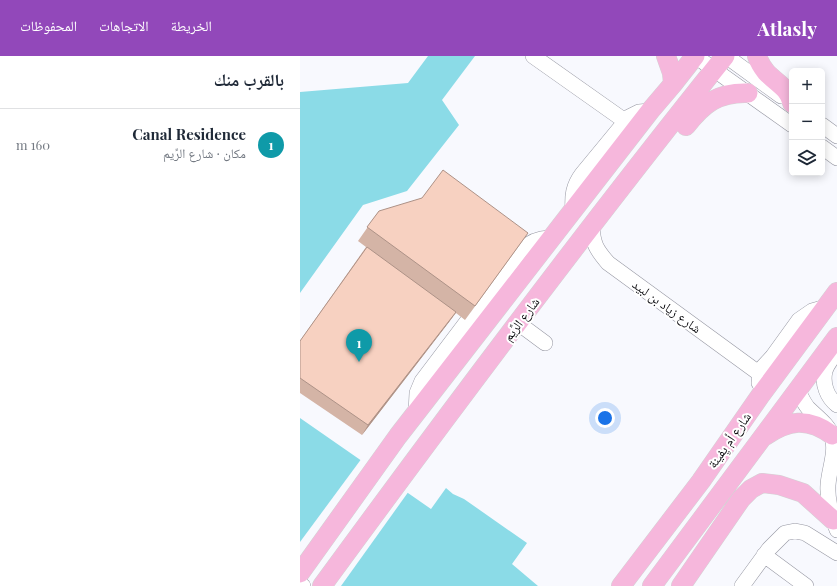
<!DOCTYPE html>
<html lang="ar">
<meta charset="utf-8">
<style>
:root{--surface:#fff;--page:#f6f6f7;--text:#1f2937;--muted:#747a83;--line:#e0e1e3;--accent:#9248ba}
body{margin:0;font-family:"Playfair Display","Noto Naskh Arabic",serif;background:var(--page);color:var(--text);direction:rtl}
.controls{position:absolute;right:12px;top:12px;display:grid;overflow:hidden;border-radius:6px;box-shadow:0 2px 10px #0003}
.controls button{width:36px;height:36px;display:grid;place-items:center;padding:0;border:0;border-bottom:1px solid var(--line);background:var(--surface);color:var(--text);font:20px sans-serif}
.you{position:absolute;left:305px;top:362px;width:14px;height:14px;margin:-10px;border:3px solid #fff;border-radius:50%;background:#1a73e8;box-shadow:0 0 0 6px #1a73e833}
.badge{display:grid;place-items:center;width:26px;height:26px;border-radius:50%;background:var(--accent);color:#fff;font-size:13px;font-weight:700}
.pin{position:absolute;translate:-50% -33px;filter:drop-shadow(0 1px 2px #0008)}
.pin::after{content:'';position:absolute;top:21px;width:14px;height:12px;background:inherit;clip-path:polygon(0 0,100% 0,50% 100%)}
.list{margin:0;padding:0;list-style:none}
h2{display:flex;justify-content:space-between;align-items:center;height:52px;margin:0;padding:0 16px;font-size:17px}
h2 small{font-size:13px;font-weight:400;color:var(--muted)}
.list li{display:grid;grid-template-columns:26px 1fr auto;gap:12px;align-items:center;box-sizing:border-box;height:72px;padding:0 16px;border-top:1px solid var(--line)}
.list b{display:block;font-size:15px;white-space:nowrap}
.list p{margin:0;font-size:13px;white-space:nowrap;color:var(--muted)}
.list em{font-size:13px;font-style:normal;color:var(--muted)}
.icon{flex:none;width:22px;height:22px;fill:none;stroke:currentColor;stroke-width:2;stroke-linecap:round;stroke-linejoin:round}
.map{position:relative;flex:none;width:537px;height:530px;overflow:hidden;direction:ltr}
header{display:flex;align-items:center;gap:24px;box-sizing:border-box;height:56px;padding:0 20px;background:var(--accent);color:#fff}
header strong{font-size:19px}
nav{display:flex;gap:22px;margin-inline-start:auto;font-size:14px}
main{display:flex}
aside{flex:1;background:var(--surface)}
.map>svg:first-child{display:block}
.water{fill:#8bdbe7}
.pier{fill:#f8f9fe}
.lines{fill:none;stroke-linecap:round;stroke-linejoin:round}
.minor-casing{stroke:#9798a3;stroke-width:16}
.major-casing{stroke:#d3d3d4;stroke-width:20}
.minor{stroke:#fff;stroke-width:15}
.major{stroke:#f6b7dc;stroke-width:19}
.wall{fill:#d4b4a6}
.shaded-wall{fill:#ad9287}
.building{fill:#f7d1c1;stroke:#ad9287}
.labels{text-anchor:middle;stroke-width:4;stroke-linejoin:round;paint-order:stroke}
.street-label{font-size:13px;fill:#0c0c10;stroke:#fff}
</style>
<header>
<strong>Atlasly</strong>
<nav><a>الخريطة</a><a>الاتجاهات</a><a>المحفوظات</a></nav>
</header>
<main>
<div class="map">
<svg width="537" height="530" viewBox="0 0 537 530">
<rect width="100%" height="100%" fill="#f8f9fe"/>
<path class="water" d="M128 0H175L142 44 159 69 107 135 63 149 0 237V36L108 27Z
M0 362 131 453 146 432 153 438 164 443 227 487 212 508 238 530H31L0 508Z"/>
<path class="pier" d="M62 402 109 435 41 530H27L0 510V486Z"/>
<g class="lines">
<g class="minor-casing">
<path id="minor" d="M233 0 325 65
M395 0 492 69
M426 0 481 40
M522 69 537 80
M522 91 537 102
M273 154C272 140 273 130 282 118L329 61 339 56 350 55
M292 170C293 188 296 193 308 207L460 318
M218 267 245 287
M537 296C533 301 527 308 525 315 522 328 527 341 537 349
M459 327 460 318 462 312 473 300 499 264 512 255 526 251
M497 333C501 340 503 346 508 352 516 360 529 369 532 380 537 396 529 413 528 429 527 445 532 459 537 474
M116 357 117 337 122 325 221 194C230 186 239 181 251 182
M464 499 506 530
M0 528 3 530
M442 530 469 493 485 477 495 475 505 477 537 497"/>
</g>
<g class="major-casing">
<path id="major" d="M366 0 372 17 373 28
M457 0C459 6 462 11 466 16 476 27 489 32 492 47
M386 70C403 48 418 36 448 37
M465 380C488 364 508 361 532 379
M0 517 98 380 350 55 373 28 395 0
M22 530C153 351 286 173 425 0
M321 530 401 425 460 340 537 236
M352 530 537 281
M381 530 441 443 451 433 462 427 479 429 503 437 533 464"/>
</g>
<use href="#minor" class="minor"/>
<use href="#major" class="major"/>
</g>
<path class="wall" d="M79 155 228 177 165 264 156 257 62 379 0 337V285L66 191 58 185Z"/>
<path class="shaded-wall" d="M228 177 218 191 165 264 175 250Z
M156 256 149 266 62 379 68 369Z"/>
<path class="building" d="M143 114 228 177 175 250 67 171 79 155 122 142Z
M67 191 156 256 68 369 0 322V285Z"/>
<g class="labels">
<g class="street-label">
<text transform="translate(367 250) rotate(36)" y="5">شارع زياد بن لبيد</text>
<text transform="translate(221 263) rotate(-53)" y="5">شارع الرِّيم</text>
<text transform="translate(429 384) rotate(-55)" y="5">شارع أم يِفينة</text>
</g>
</g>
</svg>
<div class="controls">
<button>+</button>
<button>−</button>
<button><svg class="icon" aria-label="layers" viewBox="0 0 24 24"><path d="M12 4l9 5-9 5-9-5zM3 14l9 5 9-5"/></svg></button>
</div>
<div class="you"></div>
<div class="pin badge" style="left:59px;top:306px;background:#0f9aa8">1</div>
</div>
<aside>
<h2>بالقرب منك<small></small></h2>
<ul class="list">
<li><span class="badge" style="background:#0f9aa8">1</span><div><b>Canal Residence</b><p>مكان · شارع الرِّيم</p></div><em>160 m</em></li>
</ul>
</aside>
</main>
